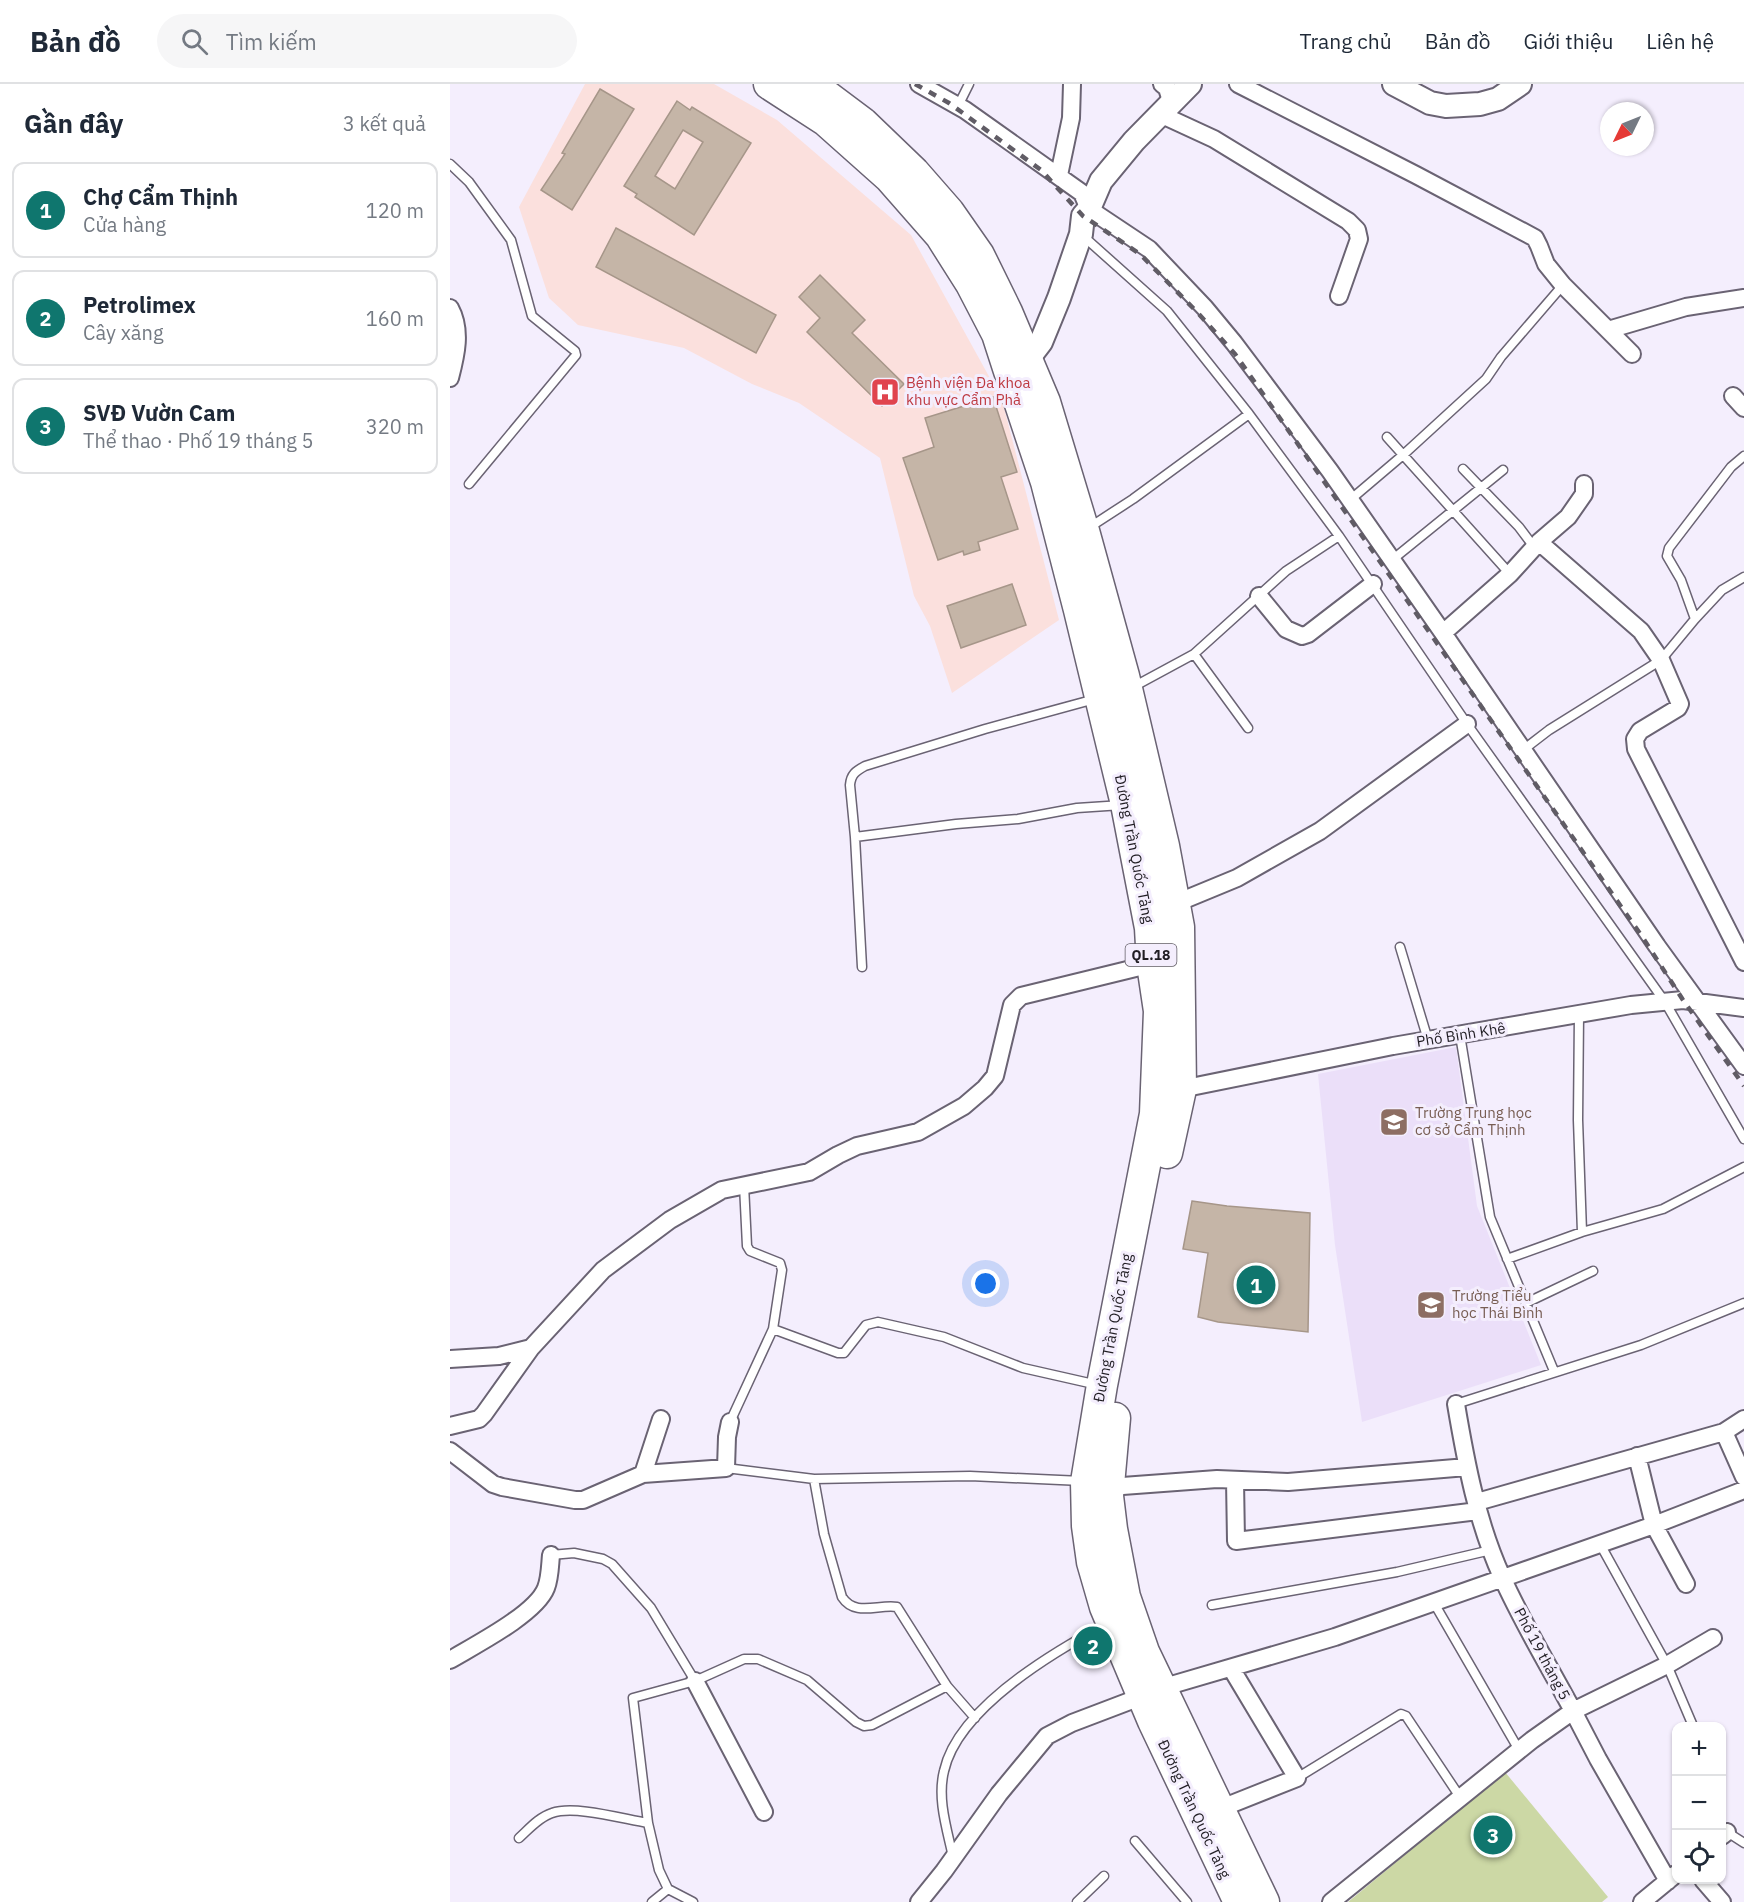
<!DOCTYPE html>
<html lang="vi">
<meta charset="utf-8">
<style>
:root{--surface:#fff;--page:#f6f6f7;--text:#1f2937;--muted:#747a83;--line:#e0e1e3;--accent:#0f766e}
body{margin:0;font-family:"IBM Plex Sans",sans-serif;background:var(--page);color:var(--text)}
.controls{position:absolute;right:18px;bottom:18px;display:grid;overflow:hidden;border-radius:12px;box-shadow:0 2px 4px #0004}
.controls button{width:54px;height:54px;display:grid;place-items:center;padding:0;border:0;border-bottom:2px solid var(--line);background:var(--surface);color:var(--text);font:30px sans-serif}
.compass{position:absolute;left:1150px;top:18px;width:54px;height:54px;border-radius:50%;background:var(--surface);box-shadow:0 2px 4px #0004;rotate:227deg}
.you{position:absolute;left:536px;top:1200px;width:21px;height:21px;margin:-15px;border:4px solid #fff;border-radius:50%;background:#1a73e8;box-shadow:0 0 0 9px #1a73e833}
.badge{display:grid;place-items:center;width:39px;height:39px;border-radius:50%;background:var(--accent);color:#fff;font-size:20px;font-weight:700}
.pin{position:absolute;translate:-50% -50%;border:3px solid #fff;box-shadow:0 2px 6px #0006}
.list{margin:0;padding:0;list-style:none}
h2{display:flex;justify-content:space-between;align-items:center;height:78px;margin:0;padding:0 24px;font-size:26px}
h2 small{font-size:20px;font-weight:400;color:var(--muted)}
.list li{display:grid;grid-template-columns:39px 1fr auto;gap:18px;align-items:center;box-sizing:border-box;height:96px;margin:0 12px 12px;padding:0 12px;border:2px solid var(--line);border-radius:12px}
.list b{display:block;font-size:22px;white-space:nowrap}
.list p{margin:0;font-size:20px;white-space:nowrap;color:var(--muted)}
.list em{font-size:20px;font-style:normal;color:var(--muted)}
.icon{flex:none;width:33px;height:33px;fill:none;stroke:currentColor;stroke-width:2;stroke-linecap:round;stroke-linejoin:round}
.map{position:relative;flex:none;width:1294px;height:1818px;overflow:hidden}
header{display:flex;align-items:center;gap:36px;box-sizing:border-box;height:84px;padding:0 30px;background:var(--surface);border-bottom:2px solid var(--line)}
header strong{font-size:28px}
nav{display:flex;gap:33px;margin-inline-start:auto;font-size:21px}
.search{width:420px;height:54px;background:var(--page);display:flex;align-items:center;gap:15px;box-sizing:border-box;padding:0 21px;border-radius:33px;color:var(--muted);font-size:22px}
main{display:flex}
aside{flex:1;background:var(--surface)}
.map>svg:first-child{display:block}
.built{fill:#ebdff9}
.medical{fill:#fbe0dd}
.green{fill:#ccd8a5}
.building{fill:#c5b5a7;stroke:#a69689;stroke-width:1.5;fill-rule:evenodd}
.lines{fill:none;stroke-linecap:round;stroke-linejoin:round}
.lane-casing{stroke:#6a6373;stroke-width:11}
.street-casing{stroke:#6a6373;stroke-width:20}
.secondary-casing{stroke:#6a6373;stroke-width:26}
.highway-casing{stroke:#6a6373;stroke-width:33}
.lane{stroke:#fff;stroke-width:8}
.street{stroke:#fff;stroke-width:16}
.secondary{stroke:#fff;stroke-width:22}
.highway{stroke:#fff;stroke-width:30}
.rail{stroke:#605c65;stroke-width:4.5;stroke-dasharray:8 8;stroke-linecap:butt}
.labels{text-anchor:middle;stroke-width:6;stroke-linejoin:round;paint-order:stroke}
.shield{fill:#f4eefd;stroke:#605c64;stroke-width:1.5}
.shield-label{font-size:14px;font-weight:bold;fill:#201d23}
.health-label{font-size:15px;fill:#be3a42;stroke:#f4eefd;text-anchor:start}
.street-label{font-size:15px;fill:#201d23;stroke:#f4eefd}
.education-label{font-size:15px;fill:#785e54;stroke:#f4eefd;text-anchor:start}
</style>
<header>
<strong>Bản đồ</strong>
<div class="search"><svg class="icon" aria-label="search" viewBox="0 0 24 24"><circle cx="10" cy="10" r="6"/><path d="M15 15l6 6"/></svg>Tìm kiếm</div>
<nav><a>Trang chủ</a><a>Bản đồ</a><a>Giới thiệu</a><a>Liên hệ</a></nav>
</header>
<main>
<aside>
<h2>Gần đây<small>3 kết quả</small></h2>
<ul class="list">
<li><span class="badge">1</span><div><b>Chợ Cẩm Thịnh</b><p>Cửa hàng</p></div><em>120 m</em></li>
<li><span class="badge">2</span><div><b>Petrolimex</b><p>Cây xăng</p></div><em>160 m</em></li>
<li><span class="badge">3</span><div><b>SVĐ Vườn Cam</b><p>Thể thao · Phố 19 tháng 5</p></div><em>320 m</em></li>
</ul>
</aside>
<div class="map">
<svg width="1294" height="1818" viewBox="0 0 1294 1818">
<rect width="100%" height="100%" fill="#f4eefd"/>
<path class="built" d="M1006 963 1027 1122 1091 1281 912 1338 885 1161 868 990Z"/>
<path class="medical" d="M135 0H264L327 36 461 151 552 316 609 536 502 609 480 542 464 512 430 374 349 319 302 300 234 264 128 241 99 214 69 123Z"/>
<path class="green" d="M1055 1688 1158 1813 1152 1818H898Z"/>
<path class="building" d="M150 5 184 25 122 126 91 106 115 70 112 69Z
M227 17 240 26 242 23 301 59 244 151 185 113 187 110 174 102ZM233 46 253 58 225 105 205 92Z
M166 144 326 231 306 269 146 183Z
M370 191 415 236 402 249 454 300 432 322 357 248 370 234 349 213Z
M543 313 567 388 551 393 568 445 528 458 530 466 514 471 513 467 488 476 453 374 484 363 475 334Z
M562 500 576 541 511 564 497 522Z
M742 1117 777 1122 860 1129 858 1248 768 1238 748 1233 758 1169 733 1165Z"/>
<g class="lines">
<g class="lane-casing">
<path id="lane" d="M508 22 519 0
M0 80 19 98 61 156 82 232 125 267 126 271 19 400
M632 151 717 227 799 330 889 452 1017 640 1215 918 1294 1055
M937 353 1060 490
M1013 385 1069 443 1084 463
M900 416 953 371 1036 295 1051 273 1113 201
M640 443 683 415 799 330
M942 476 1053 386
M1245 535 1272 506 1294 493
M744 570 798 644
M683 603 744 570 836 487 889 452
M1073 666 1099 646 1211 576 1245 535 1231 496 1217 472 1219 464 1281 383 1294 372
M405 753 506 740 568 735 627 724 672 721
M950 863 978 956
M412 883 405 753 400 701C401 690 406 687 415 682L535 645 645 615
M1129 930 1128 1036 1132 1148
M1010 951 1040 1133 1104 1287
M1057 1175 1132 1148 1213 1125 1294 1083
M1076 1219 1143 1187
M323 1245 388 1269H394L416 1241 428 1238 494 1253 573 1284 648 1301
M1006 1320 1191 1261 1294 1219
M280 1338 323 1245 332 1186 330 1179 300 1167 297 1162 294 1101
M276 1384 364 1395 520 1392 632 1397
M364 1395 374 1450 392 1513C405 1533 428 1520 447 1523L497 1602
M1150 1460 1217 1581 1243 1642
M101 1471 124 1469 153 1475 162 1480 201 1524 245 1597
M984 1519 1069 1666
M762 1521 947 1488 1041 1466
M847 1694 951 1630 956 1632 1010 1713
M1277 1748 1294 1759
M69 1754C78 1746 89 1733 102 1729 125 1721 173 1735 198 1739
M685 1757 737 1818
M503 1773C497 1745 487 1715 494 1687 508 1624 605 1567 658 1539
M202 1818 218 1805
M243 1818 218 1805 209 1786 198 1739 183 1614 245 1597 294 1575H308L357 1596 406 1638 414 1642 422 1641 497 1602 525 1634
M627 1818 654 1792"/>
</g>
<g class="street-casing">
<path id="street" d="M469 0 515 26 632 109 639 125 699 165 755 224 784 259 880 387 993 549 1207 862 1294 982
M712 0 717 4 722 20
M788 0 966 91 1085 154 1089 162 1096 180 1113 201 1182 270
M712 31 764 55 898 137 907 146 909 155 889 212
M609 91 621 34 622 0
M0 224C12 246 6 271 0 294
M1158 246 1236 223 1294 214
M1283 312 1294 324
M1089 458 1191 547 1211 576 1230 620 1228 624 1190 647 1185 655 1186 665 1294 878
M809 512 836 545 852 552 858 550 923 500
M993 549 1060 490 1089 458 1118 433 1134 410V400
M724 820 787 794 870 747 1017 640
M731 1005 943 962 1181 921 1233 916 1294 924
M0 1275 49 1272 81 1264
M0 1342 29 1335 34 1330 81 1264 153 1186 220 1136 272 1106 359 1088 388 1071 407 1062 468 1048 514 1022 535 1004 545 992 562 921 571 912 702 880
M1274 1348 1294 1393
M0 1367 43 1400 52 1403 125 1416H133L193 1390 211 1335
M1187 1372 1204 1441 1236 1500
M193 1390 276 1384 277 1353 280 1338
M785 1396 786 1457 1028 1427
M659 1403 767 1395 838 1398 1017 1383
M1027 1418 1274 1348 1294 1335
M0 1576C25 1561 86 1530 96 1504 100 1494 100 1481 101 1471
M245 1597 314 1728
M711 1604 885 1553 1204 1441 1294 1406
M769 1725 847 1694 781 1584
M1272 1752 1277 1748
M1253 1796 1272 1818
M1218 1797 1148 1675 1123 1627 1217 1581 1263 1554
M469 1818 494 1787 549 1710 597 1652 622 1639 693 1612
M881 1818 1082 1656 1123 1627C1100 1584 1072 1538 1052 1493 1027 1438 1016 1379 1006 1320
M1192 1818 1226 1790"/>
</g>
<g class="secondary-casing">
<path id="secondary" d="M944 0 980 19 996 22 1030 20 1048 15 1070 0
M578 275 591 258 609 214 631 150 633 132 639 125 651 97 684 57 740 0"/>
</g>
<g class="highway-casing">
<path id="highway" d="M319 0 376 37 440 94 490 151 521 200 547 250 558 284 596 398 629 526 676 720 700 844 702 880 709 927 705 1030 652 1301 636 1398 637 1442 642 1478 655 1523 703 1637 789 1818
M361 0 413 39 464 88 499 128 529 171 557 228 595 318 634 447 674 592 714 762 729 843 731 1005 717 1069
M665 1334 658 1412 662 1445 675 1513 694 1568 814 1818"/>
</g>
<use href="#lane" class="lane"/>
<use href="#street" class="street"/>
<use href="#secondary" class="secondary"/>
<use href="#highway" class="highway"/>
<path class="rail" d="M465 0 499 19 591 86 633 132 690 170 746 227 785 270 1193 854 1233 916 1294 1002"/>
</g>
<defs>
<g id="hospital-square" transform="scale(1.5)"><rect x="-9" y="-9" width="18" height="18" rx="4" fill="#e0444e" stroke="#f4eefd"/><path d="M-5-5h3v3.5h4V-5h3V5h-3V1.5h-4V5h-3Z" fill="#fff"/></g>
<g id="school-square" transform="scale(1.5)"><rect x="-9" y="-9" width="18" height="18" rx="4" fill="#8d6e63" stroke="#f4eefd"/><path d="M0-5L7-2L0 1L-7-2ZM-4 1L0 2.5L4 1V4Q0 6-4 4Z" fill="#fff"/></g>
</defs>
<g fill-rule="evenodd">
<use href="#hospital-square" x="435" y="308"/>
<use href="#school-square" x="944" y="1038"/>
<use href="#school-square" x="981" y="1221"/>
</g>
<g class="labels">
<rect class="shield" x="675.5" y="860" width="51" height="22" rx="4.5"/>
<g class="shield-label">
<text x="701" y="876">QL.18</text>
</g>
<g class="health-label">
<text x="456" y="304">Bệnh viện Đa khoa<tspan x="456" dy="17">khu vực Cẩm Phả</tspan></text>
</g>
<g class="street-label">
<text transform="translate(684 765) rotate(79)" y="5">Đường Trần Quốc Tảng</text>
<text transform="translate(1011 951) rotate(-9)" y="5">Phố Bình Khê</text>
<text transform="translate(663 1244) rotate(-79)" y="5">Đường Trần Quốc Tảng</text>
<text transform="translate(1092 1570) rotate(62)" y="5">Phố 19 tháng 5</text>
<text transform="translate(744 1725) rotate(65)" y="5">Đường Trần Quốc Tảng</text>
</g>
<g class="education-label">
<text x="965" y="1034">Trường Trung học<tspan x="965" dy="17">cơ sở Cẩm Thịnh</tspan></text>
<text x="1002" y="1217">Trường Tiểu<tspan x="1002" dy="17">học Thái Bình</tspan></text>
</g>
</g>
</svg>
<div class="controls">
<button>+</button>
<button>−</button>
<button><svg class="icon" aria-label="locate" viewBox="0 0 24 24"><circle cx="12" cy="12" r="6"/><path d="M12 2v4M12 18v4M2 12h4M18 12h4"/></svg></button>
</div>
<svg class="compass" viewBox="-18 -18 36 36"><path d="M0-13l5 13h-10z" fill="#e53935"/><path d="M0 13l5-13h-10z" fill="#747a83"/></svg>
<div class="you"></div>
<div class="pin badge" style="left:806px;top:1201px">1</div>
<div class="pin badge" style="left:643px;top:1562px">2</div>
<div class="pin badge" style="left:1043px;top:1751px">3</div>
</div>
</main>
